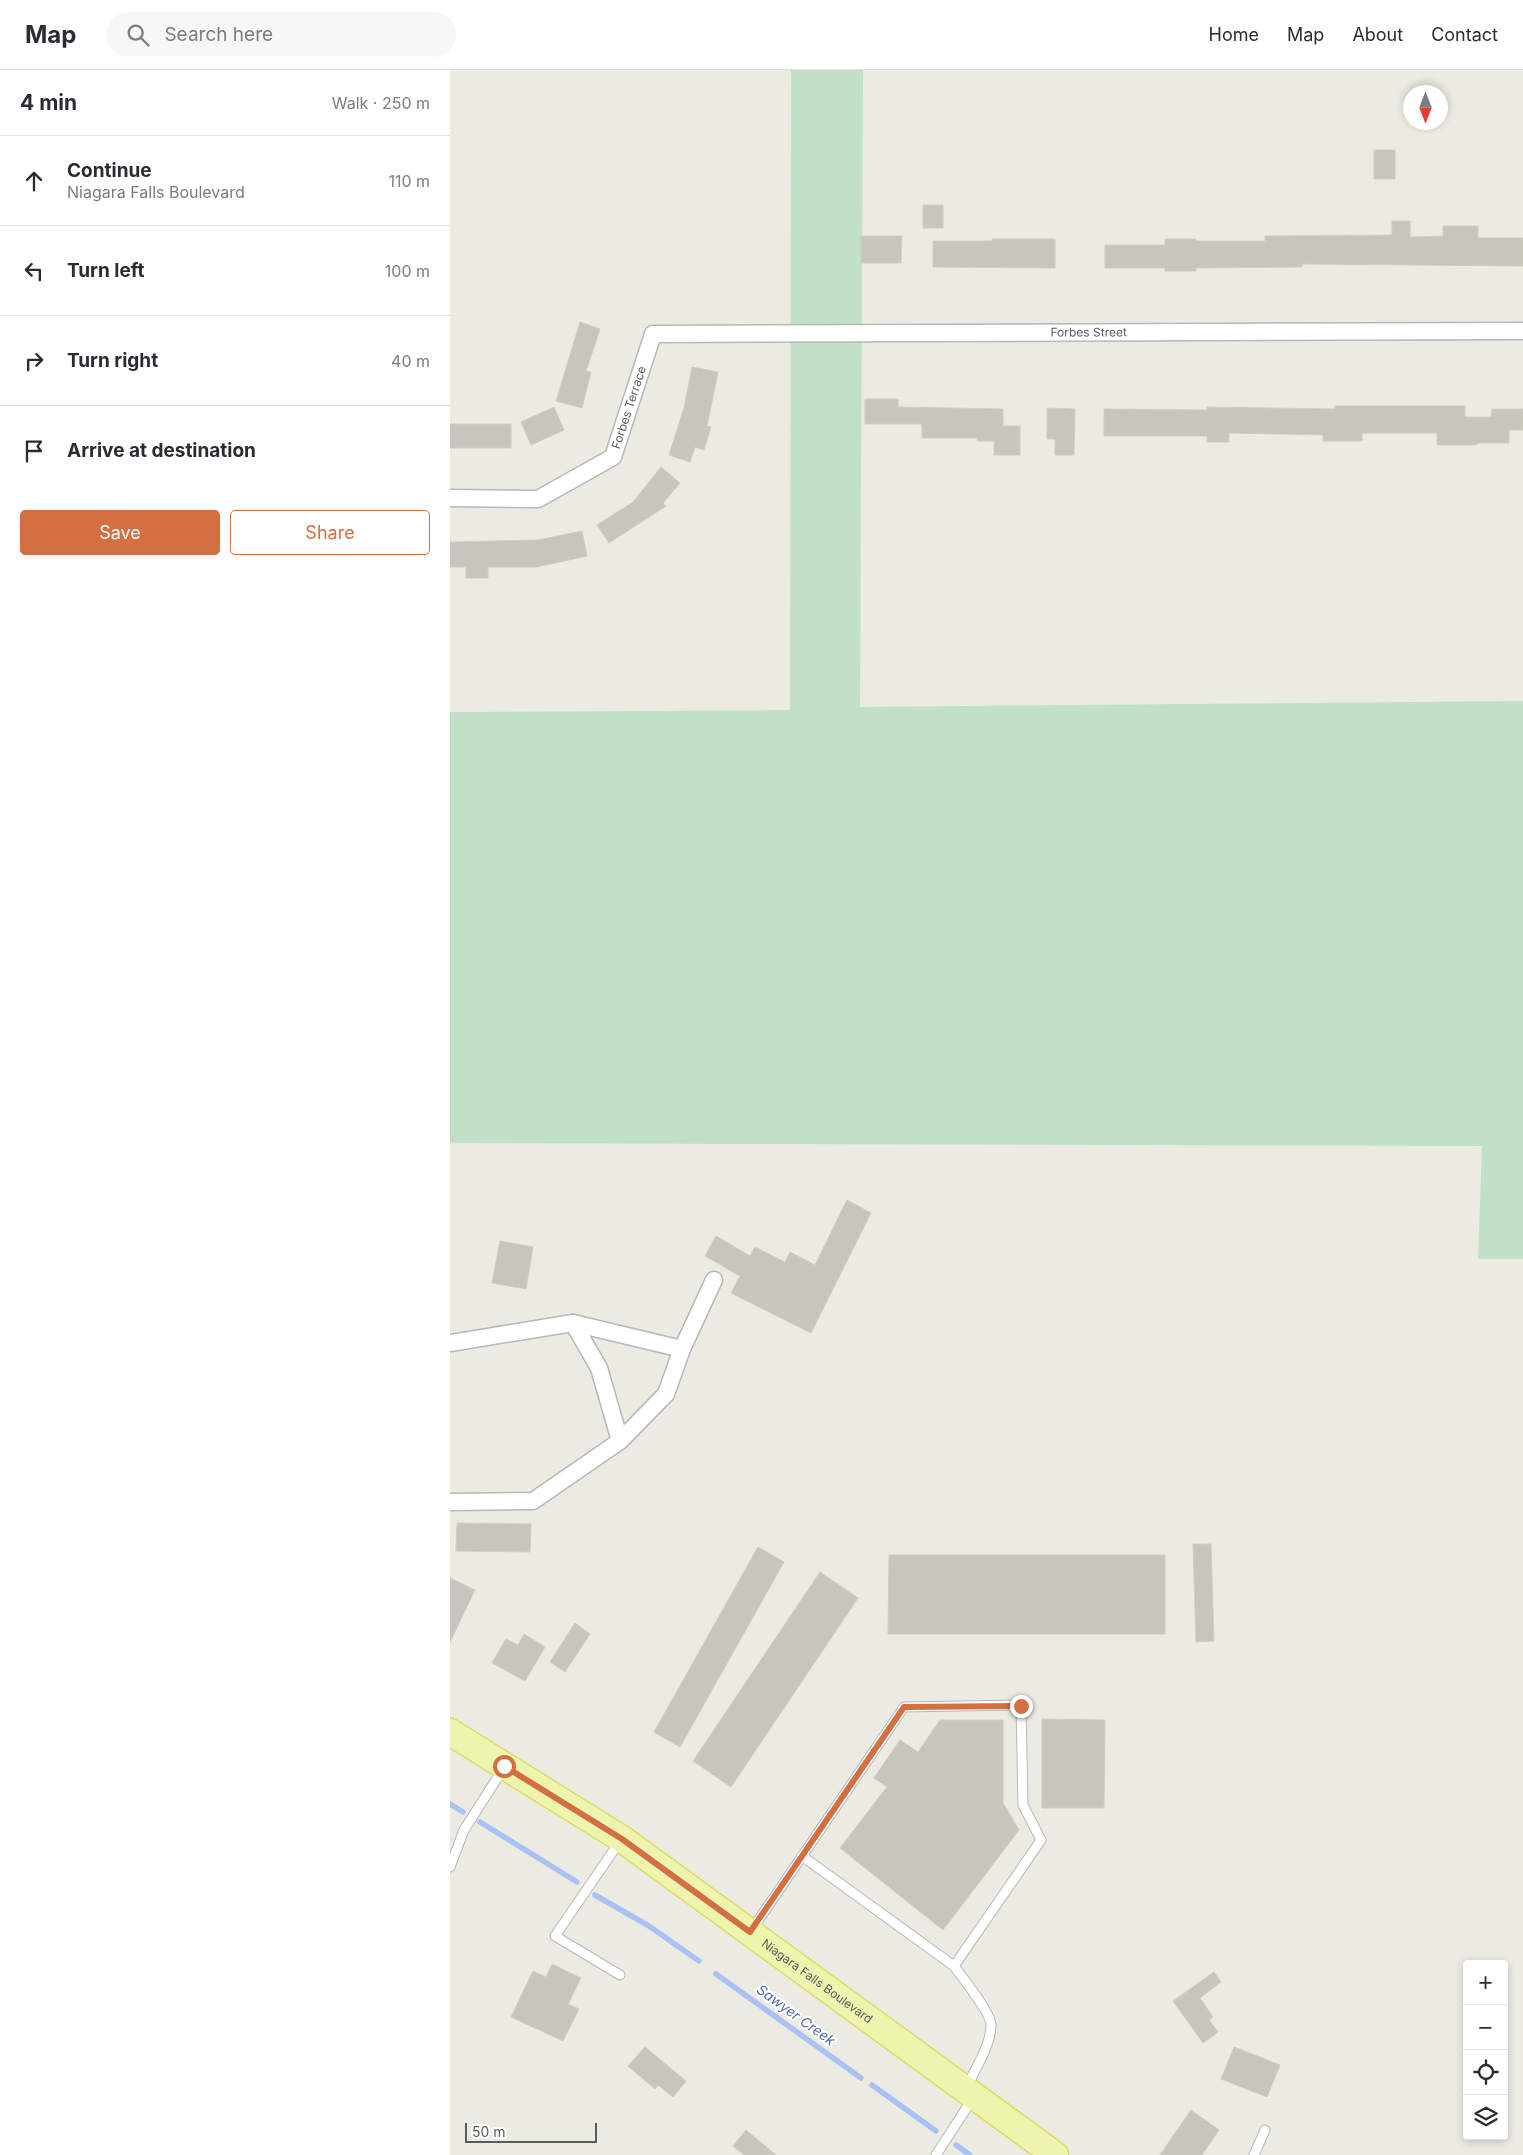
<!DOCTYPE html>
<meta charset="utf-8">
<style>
:root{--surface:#fff;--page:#f7f7f7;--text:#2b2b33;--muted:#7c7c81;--line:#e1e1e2;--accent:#d36f40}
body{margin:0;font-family:Inter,sans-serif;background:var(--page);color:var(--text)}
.controls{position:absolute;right:15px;bottom:15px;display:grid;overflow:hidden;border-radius:5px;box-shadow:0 2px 8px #0003}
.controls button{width:45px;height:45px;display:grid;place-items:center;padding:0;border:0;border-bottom:1px solid var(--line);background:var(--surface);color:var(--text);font:25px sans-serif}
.compass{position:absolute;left:953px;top:15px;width:45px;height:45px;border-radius:50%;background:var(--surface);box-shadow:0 2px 8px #0003;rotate:180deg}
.scale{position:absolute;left:15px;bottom:12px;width:132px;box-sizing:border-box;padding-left:5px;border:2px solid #5a5b60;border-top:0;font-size:14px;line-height:18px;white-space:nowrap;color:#5a5b60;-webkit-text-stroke:4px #fff;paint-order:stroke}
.stop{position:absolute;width:15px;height:15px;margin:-11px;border:4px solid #d36f40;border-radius:50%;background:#fff}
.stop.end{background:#d36f40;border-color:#fff;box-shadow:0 1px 5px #0008}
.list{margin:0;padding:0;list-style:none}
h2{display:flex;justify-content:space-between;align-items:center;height:65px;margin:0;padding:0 20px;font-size:21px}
h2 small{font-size:16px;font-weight:400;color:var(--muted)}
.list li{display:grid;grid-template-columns:32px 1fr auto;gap:15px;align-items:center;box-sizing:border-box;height:90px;padding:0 20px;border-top:1px solid var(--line)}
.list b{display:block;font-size:19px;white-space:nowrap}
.list p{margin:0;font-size:16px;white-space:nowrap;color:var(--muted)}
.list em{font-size:16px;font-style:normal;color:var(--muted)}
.actions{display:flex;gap:10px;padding:15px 20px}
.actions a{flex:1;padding:11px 0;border:1px solid var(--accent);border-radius:5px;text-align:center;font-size:18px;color:var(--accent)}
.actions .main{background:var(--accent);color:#fff}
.icon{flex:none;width:28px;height:28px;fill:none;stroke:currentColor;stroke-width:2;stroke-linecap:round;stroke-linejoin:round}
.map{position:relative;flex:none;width:1073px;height:2085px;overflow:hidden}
header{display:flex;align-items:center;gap:30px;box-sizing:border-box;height:70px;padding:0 25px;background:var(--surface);border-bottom:1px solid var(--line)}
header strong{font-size:24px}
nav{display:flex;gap:28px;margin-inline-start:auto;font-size:18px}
.search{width:350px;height:45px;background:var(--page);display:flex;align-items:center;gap:12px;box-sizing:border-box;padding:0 18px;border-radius:28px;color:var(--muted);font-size:19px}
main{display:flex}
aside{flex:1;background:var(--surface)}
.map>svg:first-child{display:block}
.green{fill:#c1e0c8}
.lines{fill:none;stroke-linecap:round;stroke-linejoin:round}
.stream{stroke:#a9c1f4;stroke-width:5.5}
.building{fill:#c6c5be;stroke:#cfcec1}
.service-casing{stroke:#b7b7bc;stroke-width:11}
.minor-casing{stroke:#b7b7bc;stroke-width:19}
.primary-casing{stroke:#dfda67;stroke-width:29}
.service{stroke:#fff;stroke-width:9}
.minor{stroke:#fff;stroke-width:16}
.primary{stroke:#eef4ad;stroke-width:26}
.route{stroke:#d36f40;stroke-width:6}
.labels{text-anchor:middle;stroke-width:4;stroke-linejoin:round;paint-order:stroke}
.street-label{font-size:12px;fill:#5a5b60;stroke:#fff}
.water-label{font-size:14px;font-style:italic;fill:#5068b3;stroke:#fff}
</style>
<header>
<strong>Map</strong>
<div class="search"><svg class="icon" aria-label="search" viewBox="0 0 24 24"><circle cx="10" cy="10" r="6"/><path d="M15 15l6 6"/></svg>Search here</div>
<nav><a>Home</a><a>Map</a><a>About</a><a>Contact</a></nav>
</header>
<main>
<aside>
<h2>4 min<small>Walk · 250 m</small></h2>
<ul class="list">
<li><svg class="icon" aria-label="ahead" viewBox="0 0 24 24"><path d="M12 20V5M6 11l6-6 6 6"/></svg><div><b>Continue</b><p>Niagara Falls Boulevard</p></div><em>110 m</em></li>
<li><svg class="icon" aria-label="left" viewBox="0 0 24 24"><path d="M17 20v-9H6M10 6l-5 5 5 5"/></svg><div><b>Turn left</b></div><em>100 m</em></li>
<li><svg class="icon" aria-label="right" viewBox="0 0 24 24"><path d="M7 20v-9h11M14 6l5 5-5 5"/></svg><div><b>Turn right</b></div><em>40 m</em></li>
<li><svg class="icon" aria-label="arrive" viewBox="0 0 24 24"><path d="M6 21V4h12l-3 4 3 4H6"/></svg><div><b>Arrive at destination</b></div></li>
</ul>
<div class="actions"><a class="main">Save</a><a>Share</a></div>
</aside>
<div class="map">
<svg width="1073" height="2085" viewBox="0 0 1073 2085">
<rect width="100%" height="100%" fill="#ebebe2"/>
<path class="green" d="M341 0H413L410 637 1073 631V1189H1028L1032 1076 0 1073V642L340 640Z"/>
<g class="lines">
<path class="stream" d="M0 1734 13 1742
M30 1752 127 1812
M145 1825 199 1856 249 1891
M266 1904 411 2008
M422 2015 486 2061
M506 2075 520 2085"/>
</g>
<path class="building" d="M924 80H945V109H924Z
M473 135H493V158H473Z
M942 151H960V167L993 166V156H1028V168H1073V196L852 194V197L746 198V201H715V198H655V175H715V169H746V171H815V166L942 165Z
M411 166H452L451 193H411Z
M542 169H605V198L483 197V171H542Z
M130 252 150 259 136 301 141 302 132 338 106 331Z
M242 297 268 302 257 356 261 357 254 380 245 377 240 392 219 385 234 338Z
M415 329H448V337L553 339V356H570V385H544V371H527V368H472V354H415Z
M885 336H1015V347H1041L1042 339H1073V360H1059V373H1027V375H987V363H912V371H873V365L779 363V372H757V366H654V339L757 340V337L885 339Z
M104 337 114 360 81 375 71 352Z
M597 338 625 339 624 385H605V369H597Z
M0 354H61V378H0Z
M211 397 230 413 213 433 216 436 159 473 147 455 183 432Z
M132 461 137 486 86 497H38V508H16V497H0V472L88 470Z
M397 1130 421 1143 361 1263 281 1223 290 1206 255 1186 266 1166 300 1186 305 1177 335 1192 340 1182 365 1195Z
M50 1171 83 1177 76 1219 42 1213Z
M7 1453 81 1454 80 1482 6 1481Z
M743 1474H761L764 1571 746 1572Z
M308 1477 334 1492 230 1677 204 1662Z
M439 1485H715V1564H438Z
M370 1502 408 1528 281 1717 243 1691Z
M0 1508 25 1520 0 1572Z
M125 1553 140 1564 115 1602 100 1592Z
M74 1564 95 1577 75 1611 42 1593 56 1569 68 1575Z
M592 1649 655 1650 654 1738H592Z
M490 1650H553V1733L569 1760 493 1860 390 1778 437 1717 424 1708 450 1670 468 1682Z
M102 1894 131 1908 118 1934 129 1939 113 1971 61 1947 83 1901 96 1907Z
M764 1902 771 1912 750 1928 763 1947 759 1950 768 1962 753 1973 723 1931Z
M195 1977 236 2011 223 2027 208 2015 205 2019 178 1996Z
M784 1977 830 1995 817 2027 771 2009Z
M741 2040 769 2060 752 2085H710Z
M296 2060 326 2085H294L283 2076Z"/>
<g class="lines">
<g class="service-casing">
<path id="service" d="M352 1786 504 1896
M0 1797 14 1760 53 1699
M301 1861 454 1637 571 1635 573 1735 591 1770 504 1896C512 1907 541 1943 541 1955 541 1976 525 1998 517 2017
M170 1905 105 1866 170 1771
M486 2085 523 2028
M804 2085 815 2060"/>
</g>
<g class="minor-casing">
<g id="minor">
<path id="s1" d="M0 428 88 429 163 387 203 264 1073 261"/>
<path d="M123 1253 149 1298 170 1371"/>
<path d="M0 1273 123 1253 232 1279 264 1210"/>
<path d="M0 1432 83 1431 170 1371 216 1324 232 1279"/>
</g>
</g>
<g class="primary-casing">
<g id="primary">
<path id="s2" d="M0 1662 172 1769 605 2085"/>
</g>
</g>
<use href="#service" class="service"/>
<use href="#minor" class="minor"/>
<use href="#primary" class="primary"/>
</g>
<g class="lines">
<path class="route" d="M54 1696 172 1769 300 1862 454 1637 571 1636"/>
</g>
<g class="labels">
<g class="street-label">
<text dy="4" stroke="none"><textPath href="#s1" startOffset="739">Forbes Street</textPath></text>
<text dy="4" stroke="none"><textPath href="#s1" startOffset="226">Forbes Terrace</textPath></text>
<text dy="4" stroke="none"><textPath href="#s2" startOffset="444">Niagara Falls Boulevard</textPath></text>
</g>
<g class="water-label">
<text transform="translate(346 1945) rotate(36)" y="5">Sawyer Creek</text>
</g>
</g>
</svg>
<div class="controls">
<button>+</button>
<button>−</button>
<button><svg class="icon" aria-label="locate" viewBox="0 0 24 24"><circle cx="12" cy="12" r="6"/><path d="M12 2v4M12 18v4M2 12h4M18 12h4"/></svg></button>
<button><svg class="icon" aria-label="layers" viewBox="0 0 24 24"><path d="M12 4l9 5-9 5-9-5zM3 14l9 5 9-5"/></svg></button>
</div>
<svg class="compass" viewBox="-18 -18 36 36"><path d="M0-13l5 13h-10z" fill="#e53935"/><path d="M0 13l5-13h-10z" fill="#7c7c81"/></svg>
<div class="scale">50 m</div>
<div class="stop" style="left:54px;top:1696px"></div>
<div class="stop end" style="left:571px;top:1636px"></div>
</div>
</main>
